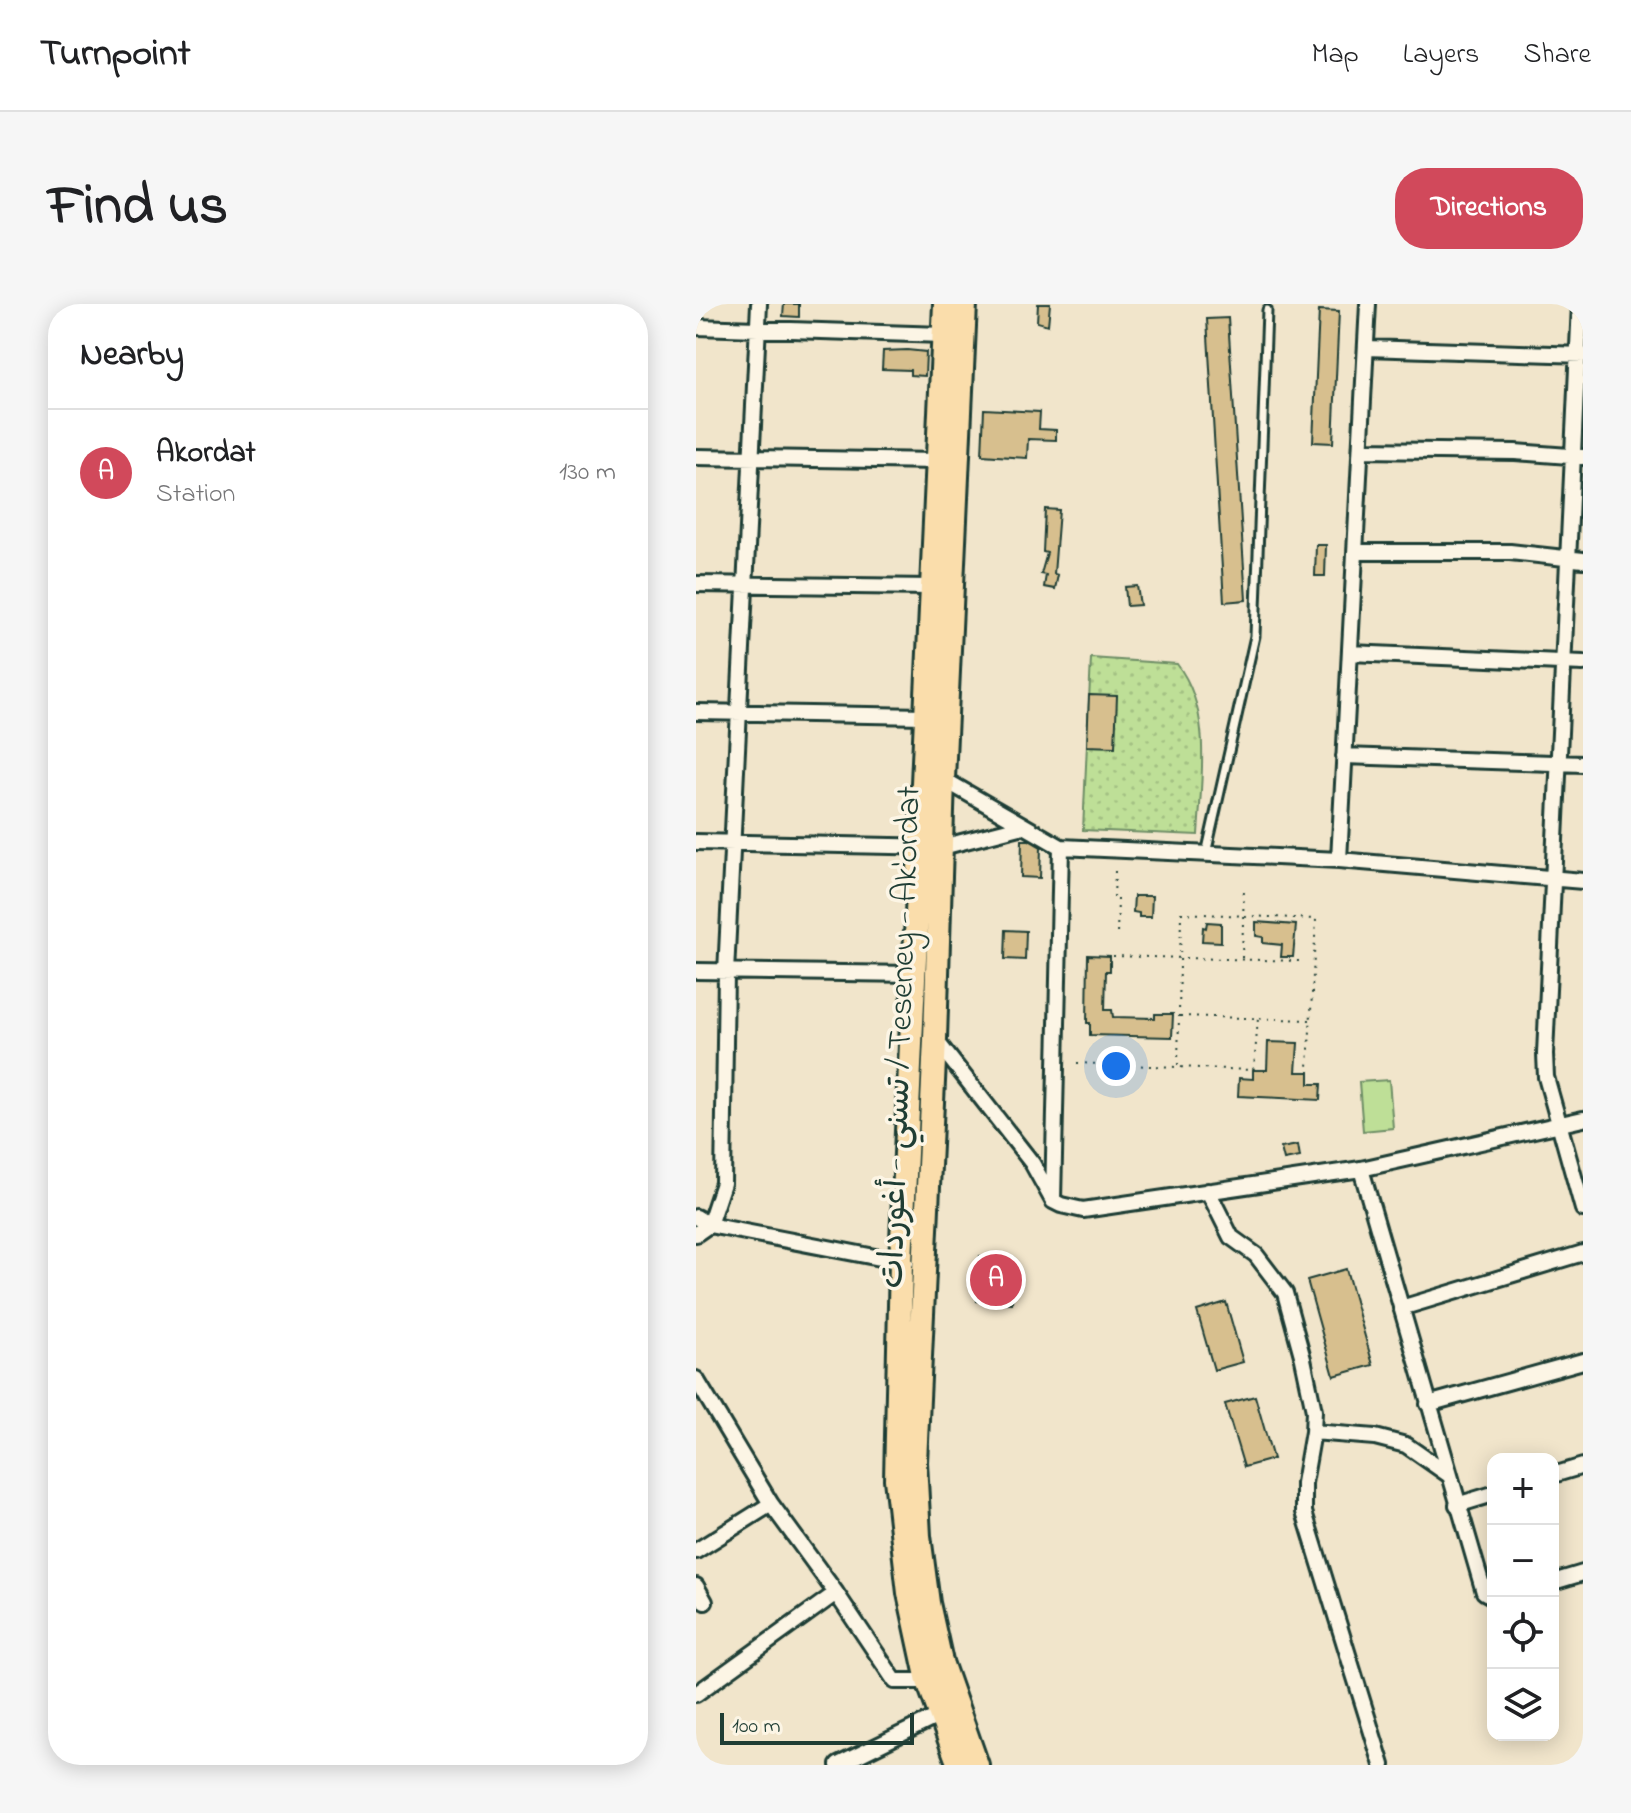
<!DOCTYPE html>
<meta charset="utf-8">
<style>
:root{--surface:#fff;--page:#f6f6f6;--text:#202124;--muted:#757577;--line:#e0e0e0;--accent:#d1495b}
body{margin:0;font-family:"Indie Flower","Playpen Sans Arabic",sans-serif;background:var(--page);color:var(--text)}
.controls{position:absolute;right:24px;bottom:24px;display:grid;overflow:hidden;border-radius:16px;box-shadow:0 4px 20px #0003}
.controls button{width:72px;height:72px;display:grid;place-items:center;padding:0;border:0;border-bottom:2px solid var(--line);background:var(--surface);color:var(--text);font:40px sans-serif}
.scale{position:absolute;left:24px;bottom:20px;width:194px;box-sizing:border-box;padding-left:8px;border:4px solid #1f3d34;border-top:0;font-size:22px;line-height:28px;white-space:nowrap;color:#1f3d34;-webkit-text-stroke:6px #fcf5e5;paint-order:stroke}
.you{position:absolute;left:420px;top:762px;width:28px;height:28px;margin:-20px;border:6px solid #fff;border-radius:50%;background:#1a73e8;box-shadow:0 0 0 12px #1a73e833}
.badge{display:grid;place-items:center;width:52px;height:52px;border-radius:50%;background:var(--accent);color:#fff;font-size:26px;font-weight:700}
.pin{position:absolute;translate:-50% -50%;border:4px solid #fff;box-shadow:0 2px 8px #0006}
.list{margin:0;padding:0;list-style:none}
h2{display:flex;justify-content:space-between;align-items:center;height:104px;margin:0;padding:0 32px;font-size:34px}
h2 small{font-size:26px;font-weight:400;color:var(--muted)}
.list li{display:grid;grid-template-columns:52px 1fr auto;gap:24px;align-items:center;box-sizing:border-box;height:128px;padding:0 32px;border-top:2px solid var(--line)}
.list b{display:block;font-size:30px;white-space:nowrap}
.list p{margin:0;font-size:26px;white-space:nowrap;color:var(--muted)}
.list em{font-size:26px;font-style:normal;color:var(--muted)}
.icon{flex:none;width:44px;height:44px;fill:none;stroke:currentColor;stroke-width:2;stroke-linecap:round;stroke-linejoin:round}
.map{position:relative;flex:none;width:887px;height:1461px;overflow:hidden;border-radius:32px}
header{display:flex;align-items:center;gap:48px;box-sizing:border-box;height:112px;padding:0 40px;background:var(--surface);border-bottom:2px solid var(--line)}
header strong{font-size:38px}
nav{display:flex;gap:44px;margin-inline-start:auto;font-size:28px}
.intro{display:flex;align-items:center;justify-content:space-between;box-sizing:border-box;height:192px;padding:0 48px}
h1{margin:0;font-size:56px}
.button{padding:20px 36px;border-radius:32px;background:var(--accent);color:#fff;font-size:28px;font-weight:700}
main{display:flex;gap:48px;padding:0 48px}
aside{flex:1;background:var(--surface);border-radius:32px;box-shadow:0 4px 20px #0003}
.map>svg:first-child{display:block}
.grass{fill:url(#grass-dots);stroke:#6e8e66;stroke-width:2}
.green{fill:#bedf97;stroke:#6e8e66;stroke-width:2}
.building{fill:#d7bf8e;stroke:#1f3d34;stroke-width:2}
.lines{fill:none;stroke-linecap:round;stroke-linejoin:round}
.lane-casing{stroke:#1f3d34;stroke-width:13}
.street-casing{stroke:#1f3d34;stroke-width:20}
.primary-casing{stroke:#1f3d34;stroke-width:28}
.path{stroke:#1f3d34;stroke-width:2;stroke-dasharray:2 6;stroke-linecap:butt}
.lane{stroke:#fcf5e5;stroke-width:7}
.street{stroke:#fcf5e5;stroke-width:14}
.primary{stroke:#faddab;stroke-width:22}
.labels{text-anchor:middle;stroke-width:7;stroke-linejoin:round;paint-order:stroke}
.street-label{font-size:34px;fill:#1f3d34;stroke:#fcf5e5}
</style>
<header>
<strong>Turnpoint</strong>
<nav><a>Map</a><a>Layers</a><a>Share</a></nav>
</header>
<div class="intro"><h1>Find us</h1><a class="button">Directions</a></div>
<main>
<aside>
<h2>Nearby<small></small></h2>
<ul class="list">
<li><span class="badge">A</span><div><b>Akordat</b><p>Station</p></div><em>130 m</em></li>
</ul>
</aside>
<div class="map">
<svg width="887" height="1461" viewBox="0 0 887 1461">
<defs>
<pattern id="grass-dots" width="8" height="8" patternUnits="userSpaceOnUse" patternTransform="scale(2)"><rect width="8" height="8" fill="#bedf97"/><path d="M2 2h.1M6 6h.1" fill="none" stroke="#a3c083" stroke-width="1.8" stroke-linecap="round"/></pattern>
</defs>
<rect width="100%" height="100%" fill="#f1e5cb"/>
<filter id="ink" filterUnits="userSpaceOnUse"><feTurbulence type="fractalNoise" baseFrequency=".0125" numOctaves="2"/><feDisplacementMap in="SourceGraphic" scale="16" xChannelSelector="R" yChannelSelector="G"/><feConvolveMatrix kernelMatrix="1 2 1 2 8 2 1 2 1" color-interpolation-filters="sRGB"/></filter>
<g filter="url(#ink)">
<path class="grass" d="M395 354 481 360C517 407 505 475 502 531L387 526Z"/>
<path class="green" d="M693 776 697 824 667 827 663 778Z"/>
<path class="building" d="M88 0H103V13L87 12Z
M342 0H354L352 21 341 18Z
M623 6 643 7 637 139 617 138Z
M532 14 550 296 528 298 511 15Z
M211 46 230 48 229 72 214 71V66L186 65 187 47Z
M288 105 344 108 343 125 360 126V136L332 135 331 154 286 151Z
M349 205 363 206 358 270 362 271 359 285 348 283 350 271 345 270 351 249 347 248Z
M620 241H630L629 272H619Z
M441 282 444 301 431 302 429 283Z
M393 391 421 392 419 443 391 442Z
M326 536H333L345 543 344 574 325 573Z
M438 592H456L455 613H443V609L437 608Z
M511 618 525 619V638L506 637 507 623 510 624Z
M560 618 600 621 597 653H585L586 641 567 639V633L560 632Z
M310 626 330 627 329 656 309 655Z
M392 651 414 652V667H410L409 706H416L417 713 459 714V710H477L476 733 394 731V719H391Z
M572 738 602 739 600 768H613V780H625L624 796 542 792 543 774 557 775V766H571Z
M602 841 604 853 588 856 585 844Z
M284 952 297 953 301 966 302 953 318 954 316 999 281 997Z
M650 965 677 1061 638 1072 611 976Z
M530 998 547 1058 518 1066 501 1007Z
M559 1092 577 1155 548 1163 529 1100Z"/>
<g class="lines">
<g class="lane-casing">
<path id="lane" d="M510 550 559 332 571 6"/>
</g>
<g class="street-casing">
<path id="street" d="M884 0 849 750 850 773 887 905
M0 23 247 31
M670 44 887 51
M665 146 819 148 887 153
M0 153 242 157
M659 248H814L887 256
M0 280 236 283
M654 349 887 359
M0 408 230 412
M648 452 887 460
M247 475 365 543 643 556 887 577
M0 538 246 543 328 522
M643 556 672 0
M0 667 219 670
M239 735 336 859 357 897 365 901 387 906 665 865 887 815
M665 865 788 1288 797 1293
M512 887 535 933 560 951 589 989 607 1055 618 1107 617 1128 608 1179V1208L686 1461
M357 896 365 543
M0 913 13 921 210 959
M0 930 13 921 27 879 30 669 63 0
M705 1004 887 949
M0 1075 75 1200 140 1289 199 1377H232
M732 1100 887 1057
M617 1128 679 1133 710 1141 753 1171
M857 1171 887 1162
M761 1201 797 1190
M0 1247 75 1200
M857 1278 887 1269
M0 1282 9 1298
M0 1390 140 1289
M142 1461 244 1411"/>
</g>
<g class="primary-casing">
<path id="primary" d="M249 0 205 958 200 1175 213 1289 232 1377 263 1461
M269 0 247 475 239 735 219 1158 223 1232 232 1299 245 1358 281 1461"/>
</g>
<path class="path" d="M419 567 418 594H422L421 632
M417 652 603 657
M546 654 548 583
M484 712 614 716
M381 759 555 766 558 764 562 714
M482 761 485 609 620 615 612 763"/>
<use href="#lane" class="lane"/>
<use href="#street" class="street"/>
<use href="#primary" class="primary"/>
</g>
</g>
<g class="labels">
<g class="street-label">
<text transform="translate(202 733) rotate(-88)" y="12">تسني - أغوردات / Teseney - Ak'ordat</text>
</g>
</g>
</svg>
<div class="controls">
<button>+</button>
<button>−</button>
<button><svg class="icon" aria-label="locate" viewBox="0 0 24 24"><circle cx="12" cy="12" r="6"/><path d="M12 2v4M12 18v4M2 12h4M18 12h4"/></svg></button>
<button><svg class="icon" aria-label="layers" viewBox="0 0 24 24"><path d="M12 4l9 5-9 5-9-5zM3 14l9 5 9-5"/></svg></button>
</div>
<div class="scale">100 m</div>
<div class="you"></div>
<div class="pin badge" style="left:300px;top:976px">A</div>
</div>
</main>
